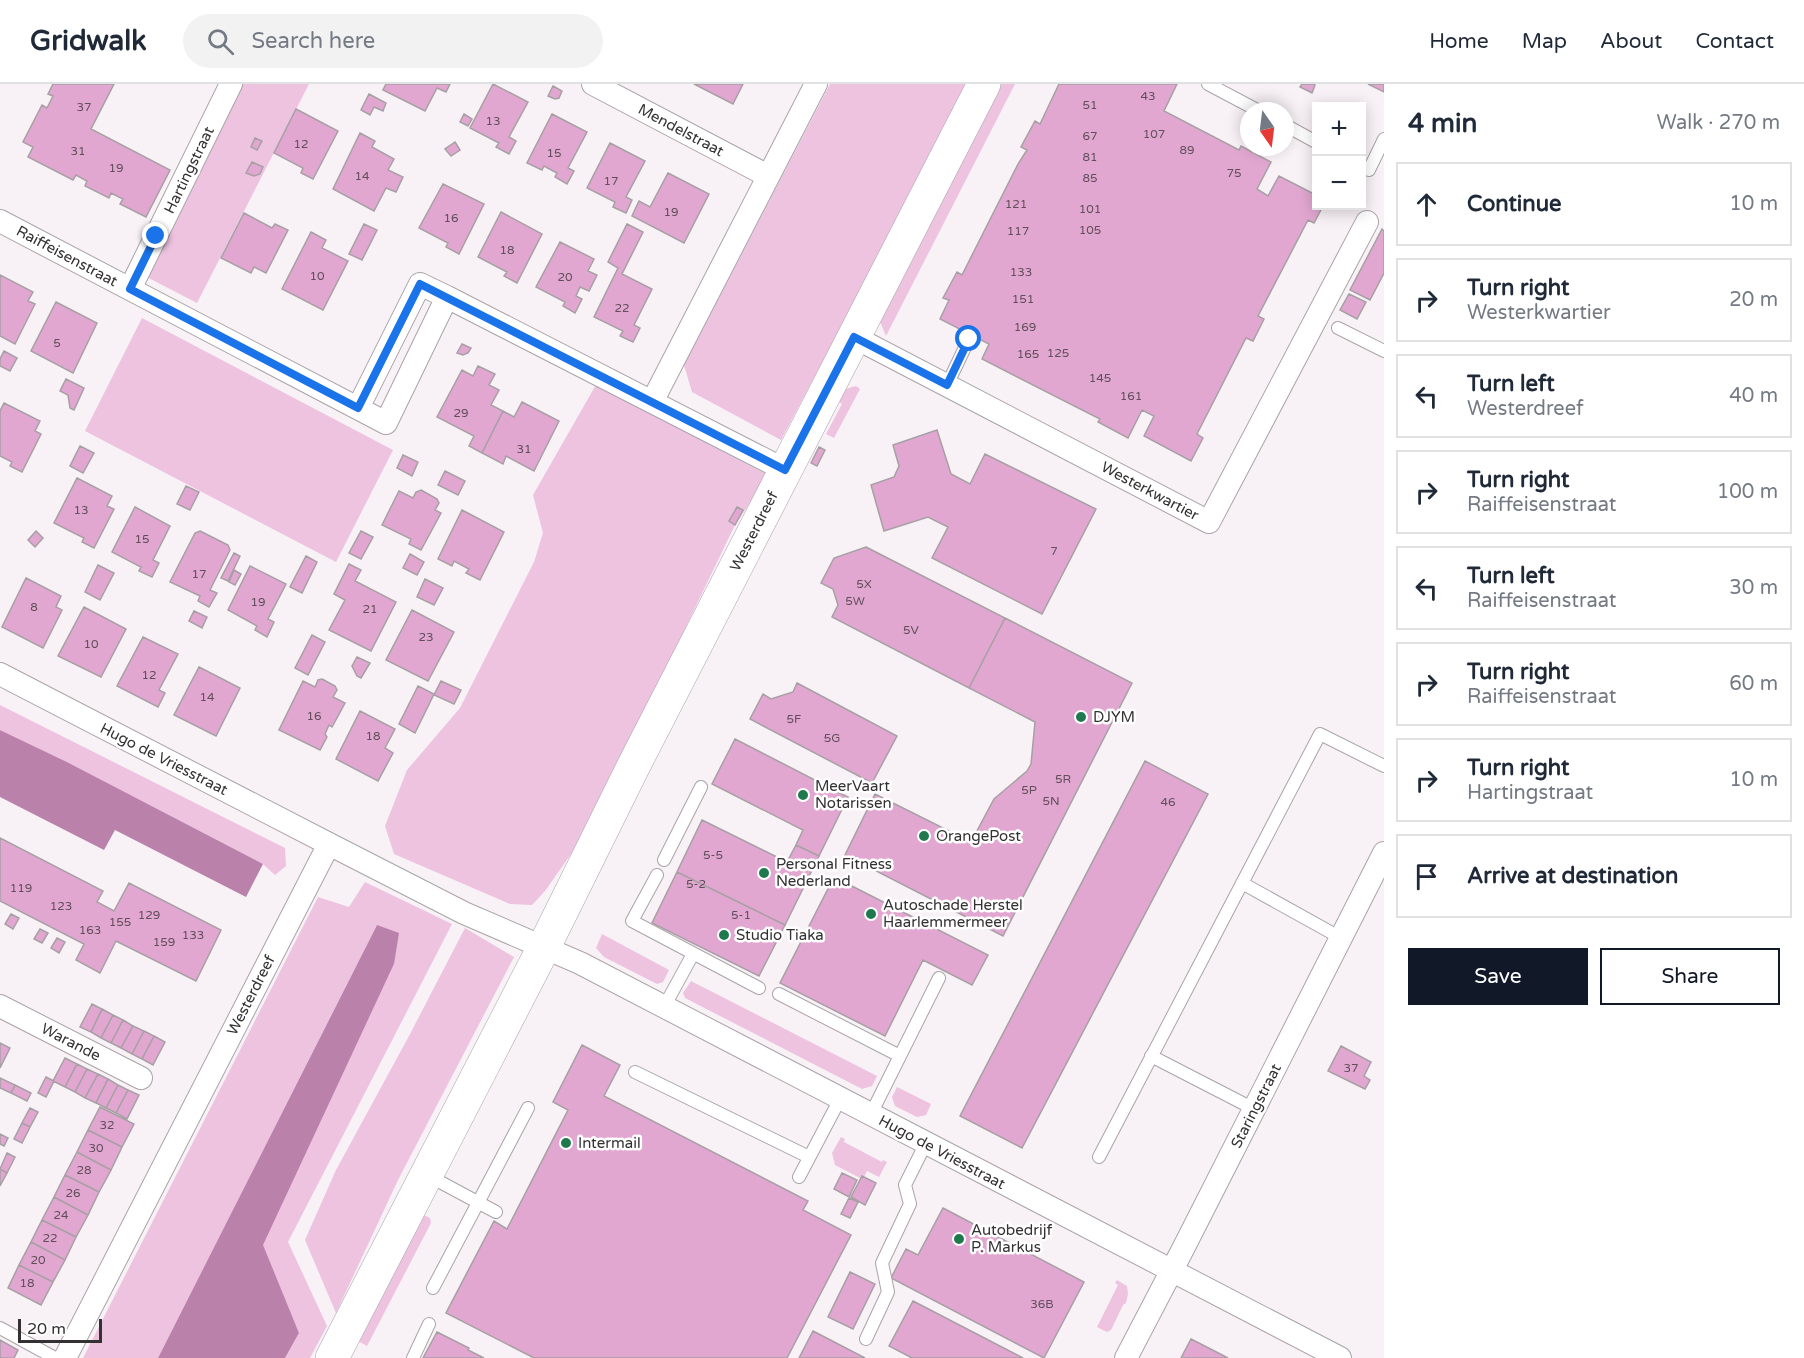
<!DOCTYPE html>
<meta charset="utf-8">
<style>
:root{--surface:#fff;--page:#f2f2f3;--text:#1f2937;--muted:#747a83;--line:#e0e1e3;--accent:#111827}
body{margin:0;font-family:"Varela Round",sans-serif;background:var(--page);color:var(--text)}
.controls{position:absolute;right:18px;top:18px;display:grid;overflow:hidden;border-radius:0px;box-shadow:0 3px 15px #0003}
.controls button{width:54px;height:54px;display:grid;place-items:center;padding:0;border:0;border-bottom:2px solid var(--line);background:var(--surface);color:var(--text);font:30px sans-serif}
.compass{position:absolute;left:1240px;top:18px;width:54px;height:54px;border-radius:50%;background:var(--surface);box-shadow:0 3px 15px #0003;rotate:166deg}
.scale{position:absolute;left:18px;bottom:15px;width:84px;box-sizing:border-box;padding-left:6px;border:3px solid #343133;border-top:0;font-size:16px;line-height:21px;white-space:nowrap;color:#343133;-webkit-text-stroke:4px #fff;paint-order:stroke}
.stop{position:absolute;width:18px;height:18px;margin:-14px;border:4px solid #1a73e8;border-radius:50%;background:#fff}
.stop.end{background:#1a73e8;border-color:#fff;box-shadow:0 2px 6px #0008}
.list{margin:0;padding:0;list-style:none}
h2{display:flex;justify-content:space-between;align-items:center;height:78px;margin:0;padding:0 24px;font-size:26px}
h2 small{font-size:20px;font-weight:400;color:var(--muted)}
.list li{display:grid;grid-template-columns:39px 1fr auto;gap:18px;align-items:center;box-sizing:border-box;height:84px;margin:0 12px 12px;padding:0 12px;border:2px solid var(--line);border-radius:0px}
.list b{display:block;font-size:22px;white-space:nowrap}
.list p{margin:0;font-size:20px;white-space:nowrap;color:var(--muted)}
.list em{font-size:20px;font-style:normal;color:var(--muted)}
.actions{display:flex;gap:12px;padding:18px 24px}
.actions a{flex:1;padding:14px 0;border:2px solid var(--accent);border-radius:0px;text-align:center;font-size:21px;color:var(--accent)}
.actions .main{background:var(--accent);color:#fff}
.icon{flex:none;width:33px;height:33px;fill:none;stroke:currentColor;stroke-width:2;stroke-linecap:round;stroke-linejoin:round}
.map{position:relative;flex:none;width:1384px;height:1274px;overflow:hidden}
header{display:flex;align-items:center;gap:36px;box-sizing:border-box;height:84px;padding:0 30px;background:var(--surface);border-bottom:2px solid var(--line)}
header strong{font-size:28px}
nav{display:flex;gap:33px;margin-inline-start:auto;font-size:21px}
.search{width:420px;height:54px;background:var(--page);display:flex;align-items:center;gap:15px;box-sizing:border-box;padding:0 21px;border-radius:33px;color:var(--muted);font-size:22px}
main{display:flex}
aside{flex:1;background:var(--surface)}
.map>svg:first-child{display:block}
.green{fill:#edc3e0}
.water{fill:#ba82aa}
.building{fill:#e2a7d1;stroke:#a6a0a4;stroke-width:1.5}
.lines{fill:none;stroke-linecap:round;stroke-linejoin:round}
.lane-casing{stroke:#aaa4a8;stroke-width:14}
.street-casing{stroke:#aaa4a8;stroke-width:24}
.secondary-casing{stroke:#aaa4a8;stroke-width:34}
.lane{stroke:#fff;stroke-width:12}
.street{stroke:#fff;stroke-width:22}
.secondary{stroke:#fff;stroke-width:33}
.route{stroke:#1a73e8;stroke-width:8}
.poi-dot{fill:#20794e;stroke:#fff;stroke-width:2}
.labels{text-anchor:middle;stroke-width:5;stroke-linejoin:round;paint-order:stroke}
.number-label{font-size:12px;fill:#604e5a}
.street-label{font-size:15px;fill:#343133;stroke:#fff}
.poi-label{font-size:15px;fill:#343133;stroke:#fff;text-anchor:start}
</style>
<header>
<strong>Gridwalk</strong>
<div class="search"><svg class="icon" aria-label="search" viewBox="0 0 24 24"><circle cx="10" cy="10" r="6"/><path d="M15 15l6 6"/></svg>Search here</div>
<nav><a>Home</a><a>Map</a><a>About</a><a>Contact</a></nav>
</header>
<main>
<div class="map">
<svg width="1384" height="1274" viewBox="0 0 1384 1274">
<rect width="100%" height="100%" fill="#f8f1f6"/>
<path class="green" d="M240 0H309L197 219 141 190Z
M830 0H969L781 356 692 308 684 281Z
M1000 0H1015L886 252 881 240 879 238Z
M142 234 393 366 336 478 85 347Z
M597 299 695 353 768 391 734 443 638 642 571 770 545 807 532 821 510 820 394 770 385 742 407 686 460 624 534 478 543 449 533 411Z
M852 303 856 302 860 305 834 354 826 350 842 320 838 317 846 305Z
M0 621 285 764 286 782 275 791 263 780 67 678 0 646Z
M365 798 452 840 288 1158 327 1242 310 1274H285L299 1249 262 1161 394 880 377 841 158 1274H83L318 813 349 823Z
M465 844 514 873 398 1096 336 1229 305 1156 336 1086 409 952Z
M602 850 669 886 663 898 657 900 604 873 596 864Z
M691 897 877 992 872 1002 862 1005 685 914 683 909Z
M897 1003 931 1020 926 1031 917 1033 895 1022 892 1013Z
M841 1053 845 1055 844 1058 882 1078 883 1076 887 1078 879 1093 867 1087 864 1093 862 1092 860 1094 835 1081 832 1069Z
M424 1131 430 1134 431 1139 367 1262 356 1256Z
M1117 1196 1127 1202 1128 1210 1126 1219 1123 1221 1113 1242 1111 1246 1107 1248 1097 1243 1118 1201 1115 1199Z"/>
<path class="water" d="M0 646 67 678 263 780 246 813 115 746 104 766 0 713Z
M377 841 399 849 394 880 263 1161 299 1249 285 1274H158Z"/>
<path class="building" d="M53 0H114L91 45 170 86 146 133 120 120 123 115 111 109 109 114 85 102 87 97 76 91 73 96 28 73 33 63 23 58 42 21 47 24 53 12 48 10Z
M386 0H450L446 8 437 4 425 27 383 6Z
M493 0 528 18 509 53 516 57 509 70 496 63 499 59 470 44Z
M694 0H743L733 20Z
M1059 0H1177L1164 27 1239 66 1241 62 1271 78 1257 105 1268 112 1279 92 1316 111V122H1323L1314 139 1308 136 1258 232 1264 235 1253 257 1246 254 1197 350 1203 354 1191 377 1144 352 1154 332 1142 326 1128 354 1098 338 1100 335 982 275 989 260 940 235 949 216 943 214 957 188 962 191 1018 80 1027 66 1021 63 1035 37 1040 40Z
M1302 0H1313L1315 1 1312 9 1300 3Z
M1368 0H1384V8Z
M553 2 562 7 559 14 555 15 548 12Z
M369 10 386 19 383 27 374 23 370 31 361 26Z
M296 25 338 47 313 95 301 89 303 84 274 69Z
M464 30 472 35 468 42 460 38Z
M552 30 587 48 568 84 574 87 567 100 555 93 557 89 544 82 542 86 527 79Z
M360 49 375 57 372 63 394 75 388 86 403 93 396 108 386 104 374 127 333 105Z
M255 54 262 57 257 66 251 63Z
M455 58 460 66 451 72 445 65Z
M610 59 645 77 626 113 632 116 626 129 613 123 615 118 587 104Z
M252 78 263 83 260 90 254 92 246 89Z
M668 89 709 110 684 159 632 132 639 117 650 123Z
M443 100 484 120 459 170 446 163 448 159 419 144Z
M501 128 542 150 517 199 504 192 507 188 478 173Z
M244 129 272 144 275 140 288 146 266 189 254 183 251 189 221 174Z
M364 140 377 146 362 176 349 170Z
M627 140 643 148 622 190 652 205 634 241 640 244 633 258 620 252 623 247 594 233 618 184 608 178Z
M1382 145 1384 147V189L1370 216 1350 206Z
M311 148 326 156 322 164 348 177 323 226 282 205Z
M560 158 594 175 588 187 597 191 589 207 580 203 576 212 582 215 575 229 563 222 565 218 536 203Z
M0 191 33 208 28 217 35 220 15 260 0 252Z
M1349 210 1366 218 1357 235 1340 226Z
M56 218 97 239 73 289 31 267Z
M462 260 471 264 468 269 463 271 457 269Z
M4 267 17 274 10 287 0 282V275Z
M478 282 495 290 489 301 499 306 491 321 503 327 482 369 469 362 474 352 437 333 462 286 473 292Z
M66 295 84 304 74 326 70 324 68 311 60 307Z
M522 318 559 337 534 387 506 372 503 380 482 369 503 327 514 333Z
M4 319 40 337 35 347 41 350 22 388 10 382 12 378 0 372V327Z
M937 346 951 390 970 400 985 370 1096 425 1042 530 932 474 948 443 928 433 884 447 871 401 894 393 899 382 893 361Z
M80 362 94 369 83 389 70 382Z
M819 363 825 366 817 382 811 379Z
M403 371 418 378 412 392 397 384Z
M445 387 465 397 458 411 438 401Z
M77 394 112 412 107 422 114 425 94 464 82 458 84 454 54 439Z
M186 402 199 408 190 426 177 420Z
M421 406 437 415 439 419 435 426 441 429 421 466 409 460 411 455 382 441 399 407 413 414 416 408Z
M135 423 170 442 153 476 159 479 152 493 139 487 141 483 112 468Z
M737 423 743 426 735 441 729 437Z
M462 426 504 448 480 496 466 489 469 485 454 477 452 482 438 475Z
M36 447 43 454 35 463 28 456Z
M200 447 228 461 230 466 210 506 217 509 209 523 198 517 200 512 170 498 195 449Z
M361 447 373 453 361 475 349 469Z
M866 463 1005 534 969 604 832 533 838 521 833 505 821 499 834 474Z
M234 469 240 472 228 497 221 494Z
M410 470 424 478 417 491 403 484Z
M306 472 317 478 302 509 290 503Z
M349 480 361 486 355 497 396 518 371 567 329 546 345 516 334 510Z
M98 481 114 489 100 516 85 508Z
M250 482 286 500 268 535 274 538 267 553 255 546 257 542 228 526Z
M234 486 241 490 235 501 229 498Z
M26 494 61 512 56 523 62 526 43 564 2 543Z
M425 495 443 504 434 521 417 513Z
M84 523 126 545 101 593 58 572Z
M412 526 454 548 428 597 386 576Z
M194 527 207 533 202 544 189 537Z
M1005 534 1132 599 1003 852 845 771 875 710 971 758 994 715 1027 687 1031 680 1035 638 969 604Z
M312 551 325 558 308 591 295 584Z
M143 553 178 570 159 606 165 609 158 623 117 602Z
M357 573 370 579 361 594 357 592 352 582Z
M199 583 240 604 216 652 174 631Z
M322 595 335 602 337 606 333 613 345 619 332 643 329 641 325 650 327 653 320 666 279 646 303 597 315 603 318 596Z
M441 597 461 606 454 620 434 611Z
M797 599 897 652 872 699 750 635 763 610 771 615 793 608Z
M418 602 434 610 415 649 399 640Z
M360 627 395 645 385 664 393 669 378 697 336 675Z
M735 655 848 713 819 772 796 761 803 746 712 700Z
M1145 677 1208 710 1022 1064 960 1032Z
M702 736 787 778 796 761 819 772 785 841 677 788Z
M0 754 103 807 97 818 114 827 129 799 221 846 196 897 116 857 100 889 76 876 84 860 0 817Z
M677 788 785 841 759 892 652 839Z
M834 793 988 871 972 901 923 876 885 952 780 899Z
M11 830 19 834 13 845 5 840Z
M40 845 48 849 42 859 34 855Z
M57 854 65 858 59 869 51 864Z
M92 920 102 925 91 948 80 943Z
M102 925 113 931 101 954 91 948Z
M113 931 123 936 111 959 101 954Z
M123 936 133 942 121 964 111 959Z
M133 942 144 947 132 970 121 964Z
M144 947 154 952 142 975 132 970Z
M154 952 165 958 153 981 142 975Z
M0 959 10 964 0 984Z
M582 961 620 981 604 1012 808 1117 803 1126 851 1151 787 1274H534L446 1229 494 1137 507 1145 568 1026 553 1018Z
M1341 962 1371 978 1364 992 1370 996 1365 1005 1328 987Z
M65 974 77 980 65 1003 53 997Z
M77 980 87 985 75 1008 65 1003Z
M87 985 98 990 85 1014 75 1008Z
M98 990 108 995 96 1019 85 1014Z
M46 993 54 997 46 1013 38 1009Z
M0 994 15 1001 11 1009 0 1004Z
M108 995 118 1001 106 1024 96 1019Z
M15 1001 31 1009 27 1017 11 1009Z
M118 1001 128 1006 116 1029 106 1024Z
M128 1006 139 1011 127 1035 116 1029Z
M100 1023 134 1040 122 1063 88 1046Z
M30 1024 38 1028 30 1043 22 1039Z
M22 1039 30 1043 22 1059 14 1055Z
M88 1046 122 1063 111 1086 77 1068Z
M0 1050 8 1054 4 1062 0 1060Z
M77 1068 111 1086 99 1108 65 1091Z
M7 1069 15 1073 7 1089 0 1085Z
M0 1085 7 1089 0 1102Z
M842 1089 857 1096 849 1113 834 1105Z
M65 1091 99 1108 88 1131 54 1113Z
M862 1092 876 1099 865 1121 851 1113Z
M54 1113 88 1131 76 1153 42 1136Z
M849 1114 858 1118 850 1134 841 1130Z
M943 1124 1084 1198 1044 1274 891 1194 906 1165 918 1171Z
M42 1136 76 1153 65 1176 31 1158Z
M31 1158 65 1176 53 1198 19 1181Z
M19 1181 53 1198 41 1221 8 1204Z
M850 1188 875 1200 853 1245 828 1233Z
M913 1217 1023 1274H912L889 1262Z
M813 1247 865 1274H799Z
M437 1248 469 1264 468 1266 484 1274H423Z
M1191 1255 1228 1274H1181Z
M0 1256 18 1266 14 1274H0Z"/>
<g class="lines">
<g class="lane-casing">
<path id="lane" d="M1208 0 1259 27
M1285 41 1316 58
M1362 82 1369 86 1384 55
M1338 244 1384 267
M947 301 969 255
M664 776 701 703
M657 791 632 837 759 904
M1242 799 1341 854
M779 910 900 972
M664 923 693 870
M1151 972 1254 1025
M635 988 809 1073
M871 1030 939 894
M1099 1073 1320 650 1384 682
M429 1092 496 1128
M799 1093 840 1015
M433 1204 528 1024
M0 1244 55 1274
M866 1255 888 1208 882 1179 910 1120 905 1101 926 1059
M413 1274 429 1240"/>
</g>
<g class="street-casing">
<path id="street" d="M593 0 768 92
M0 137 386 339 447 213 785 386
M130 205 231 0
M854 253 1209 438 1367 138
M652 318 816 0
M358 324 420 200 447 213
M0 590 329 760
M0 922 141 994
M65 1274 329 760 464 829 580 879 1340 1274
M1126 1274 1184 1163 1384 769"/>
</g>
<g class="secondary-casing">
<path id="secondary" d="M332 1274 543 865 634 681 984 0"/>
</g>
<use href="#lane" class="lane"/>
<use href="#street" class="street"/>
<use href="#secondary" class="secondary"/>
</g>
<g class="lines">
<path class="route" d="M156 152 130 205 358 324 420 200 785 386 854 253 947 301 969 255"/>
</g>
<g class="poi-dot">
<circle cx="1081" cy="633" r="6"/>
<circle cx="803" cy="711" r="6"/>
<circle cx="924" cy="752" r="6"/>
<circle cx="764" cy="789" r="6"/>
<circle cx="871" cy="830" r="6"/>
<circle cx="724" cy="851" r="6"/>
<circle cx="566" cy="1059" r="6"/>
<circle cx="959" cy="1155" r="6"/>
</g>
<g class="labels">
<g class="number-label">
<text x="1148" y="16">43</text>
<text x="1090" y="25">51</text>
<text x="84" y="27">37</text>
<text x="493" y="41">13</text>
<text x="1154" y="54">107</text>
<text x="1090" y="56">67</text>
<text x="301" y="64">12</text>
<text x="1187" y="70">89</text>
<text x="78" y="71">31</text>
<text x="554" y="73">15</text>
<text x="1090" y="77">81</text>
<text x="116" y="88">19</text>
<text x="1234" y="93">75</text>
<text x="362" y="96">14</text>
<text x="1090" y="98">85</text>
<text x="611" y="101">17</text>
<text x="1016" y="124">121</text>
<text x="1090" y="129">101</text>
<text x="671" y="132">19</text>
<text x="451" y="138">16</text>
<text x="1090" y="150">105</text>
<text x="1018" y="151">117</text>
<text x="507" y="170">18</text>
<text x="1021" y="192">133</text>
<text x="317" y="196">10</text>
<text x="565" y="197">20</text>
<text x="1023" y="219">151</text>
<text x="622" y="228">22</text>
<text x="1025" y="247">169</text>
<text x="57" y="263">5</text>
<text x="1058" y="273">125</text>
<text x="1028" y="274">165</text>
<text x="1100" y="298">145</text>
<text x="1131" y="316">161</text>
<text x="461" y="333">29</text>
<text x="524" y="369">31</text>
<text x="81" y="430">13</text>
<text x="142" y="459">15</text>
<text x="1054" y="471">7</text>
<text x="199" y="494">17</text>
<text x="864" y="504">5X</text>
<text x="855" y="521">5W</text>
<text x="258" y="522">19</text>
<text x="34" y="527">8</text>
<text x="370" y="529">21</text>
<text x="911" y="550">5V</text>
<text x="426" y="557">23</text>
<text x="91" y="564">10</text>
<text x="149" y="595">12</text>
<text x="207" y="617">14</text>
<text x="314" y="636">16</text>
<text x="794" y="639">5F</text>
<text x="373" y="656">18</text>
<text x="832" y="658">5G</text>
<text x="1063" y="699">5R</text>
<text x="1029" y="710">5P</text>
<text x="1051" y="721">5N</text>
<text x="1168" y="722">46</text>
<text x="713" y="775">5-5</text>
<text x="696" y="804">5-2</text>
<text x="21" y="808">119</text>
<text x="61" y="826">123</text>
<text x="149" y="835">129</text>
<text x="741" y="835">5-1</text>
<text x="120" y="842">155</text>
<text x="90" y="850">163</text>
<text x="193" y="855">133</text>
<text x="164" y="862">159</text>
<text x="1351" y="988">37</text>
<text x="107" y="1045">32</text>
<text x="96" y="1068">30</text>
<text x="84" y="1090">28</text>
<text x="73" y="1113">26</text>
<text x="61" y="1135">24</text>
<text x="50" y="1158">22</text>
<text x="38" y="1180">20</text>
<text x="27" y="1203">18</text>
<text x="1042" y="1224">36B</text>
</g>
<g class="street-label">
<text transform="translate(681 46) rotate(28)" y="5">Mendelstraat</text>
<text transform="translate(189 86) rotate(-64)" y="5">Hartingstraat</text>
<text transform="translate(67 172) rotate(28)" y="5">Raiffeisenstraat</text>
<text transform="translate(1150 407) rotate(28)" y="5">Westerkwartier</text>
<text transform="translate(754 447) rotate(-63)" y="5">Westerdreef</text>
<text transform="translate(164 675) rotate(27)" y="5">Hugo de Vriesstraat</text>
<text transform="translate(251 911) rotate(-63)" y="5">Westerdreef</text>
<text transform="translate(71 958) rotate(27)" y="5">Warande</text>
<text transform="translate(1256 1022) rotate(-63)" y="5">Staringstraat</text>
<text transform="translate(942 1068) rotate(28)" y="5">Hugo de Vriesstraat</text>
</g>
<g class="poi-label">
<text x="1093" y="638">DJYM</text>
<text x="815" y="707">MeerVaart<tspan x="815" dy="17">Notarissen</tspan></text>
<text x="936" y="757">OrangePost</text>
<text x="776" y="785">Personal Fitness<tspan x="776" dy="17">Nederland</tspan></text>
<text x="883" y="826">Autoschade Herstel<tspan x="883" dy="17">Haarlemmermeer</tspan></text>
<text x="736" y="856">Studio Tiaka</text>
<text x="578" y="1064">Intermail</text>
<text x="971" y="1151">Autobedrijf<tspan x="971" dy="17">P. Markus</tspan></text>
</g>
</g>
</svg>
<div class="controls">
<button>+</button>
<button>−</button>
</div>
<svg class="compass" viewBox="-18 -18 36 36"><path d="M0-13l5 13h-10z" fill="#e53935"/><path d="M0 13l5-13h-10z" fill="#747a83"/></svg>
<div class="scale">20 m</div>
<div class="stop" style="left:969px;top:255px"></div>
<div class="stop end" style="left:156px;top:152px"></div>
</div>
<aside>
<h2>4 min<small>Walk · 270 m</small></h2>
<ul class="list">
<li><svg class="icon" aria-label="ahead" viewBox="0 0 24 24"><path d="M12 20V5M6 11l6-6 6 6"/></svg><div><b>Continue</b></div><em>10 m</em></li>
<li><svg class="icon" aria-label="right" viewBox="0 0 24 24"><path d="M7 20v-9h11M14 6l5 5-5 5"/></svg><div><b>Turn right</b><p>Westerkwartier</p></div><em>20 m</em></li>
<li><svg class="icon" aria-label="left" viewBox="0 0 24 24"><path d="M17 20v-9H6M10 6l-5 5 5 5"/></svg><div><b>Turn left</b><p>Westerdreef</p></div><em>40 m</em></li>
<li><svg class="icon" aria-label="right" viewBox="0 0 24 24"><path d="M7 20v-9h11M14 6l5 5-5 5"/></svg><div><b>Turn right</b><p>Raiffeisenstraat</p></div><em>100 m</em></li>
<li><svg class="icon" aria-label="left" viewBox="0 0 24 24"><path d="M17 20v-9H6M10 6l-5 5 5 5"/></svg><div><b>Turn left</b><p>Raiffeisenstraat</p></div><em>30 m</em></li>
<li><svg class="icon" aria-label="right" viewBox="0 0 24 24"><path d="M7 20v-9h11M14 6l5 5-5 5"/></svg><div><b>Turn right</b><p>Raiffeisenstraat</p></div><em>60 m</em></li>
<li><svg class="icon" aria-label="right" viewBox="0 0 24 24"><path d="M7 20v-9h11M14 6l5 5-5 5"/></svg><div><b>Turn right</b><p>Hartingstraat</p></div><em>10 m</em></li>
<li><svg class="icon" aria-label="arrive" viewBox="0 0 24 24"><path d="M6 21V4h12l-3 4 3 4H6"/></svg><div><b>Arrive at destination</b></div></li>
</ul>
<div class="actions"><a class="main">Save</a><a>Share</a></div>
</aside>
</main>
